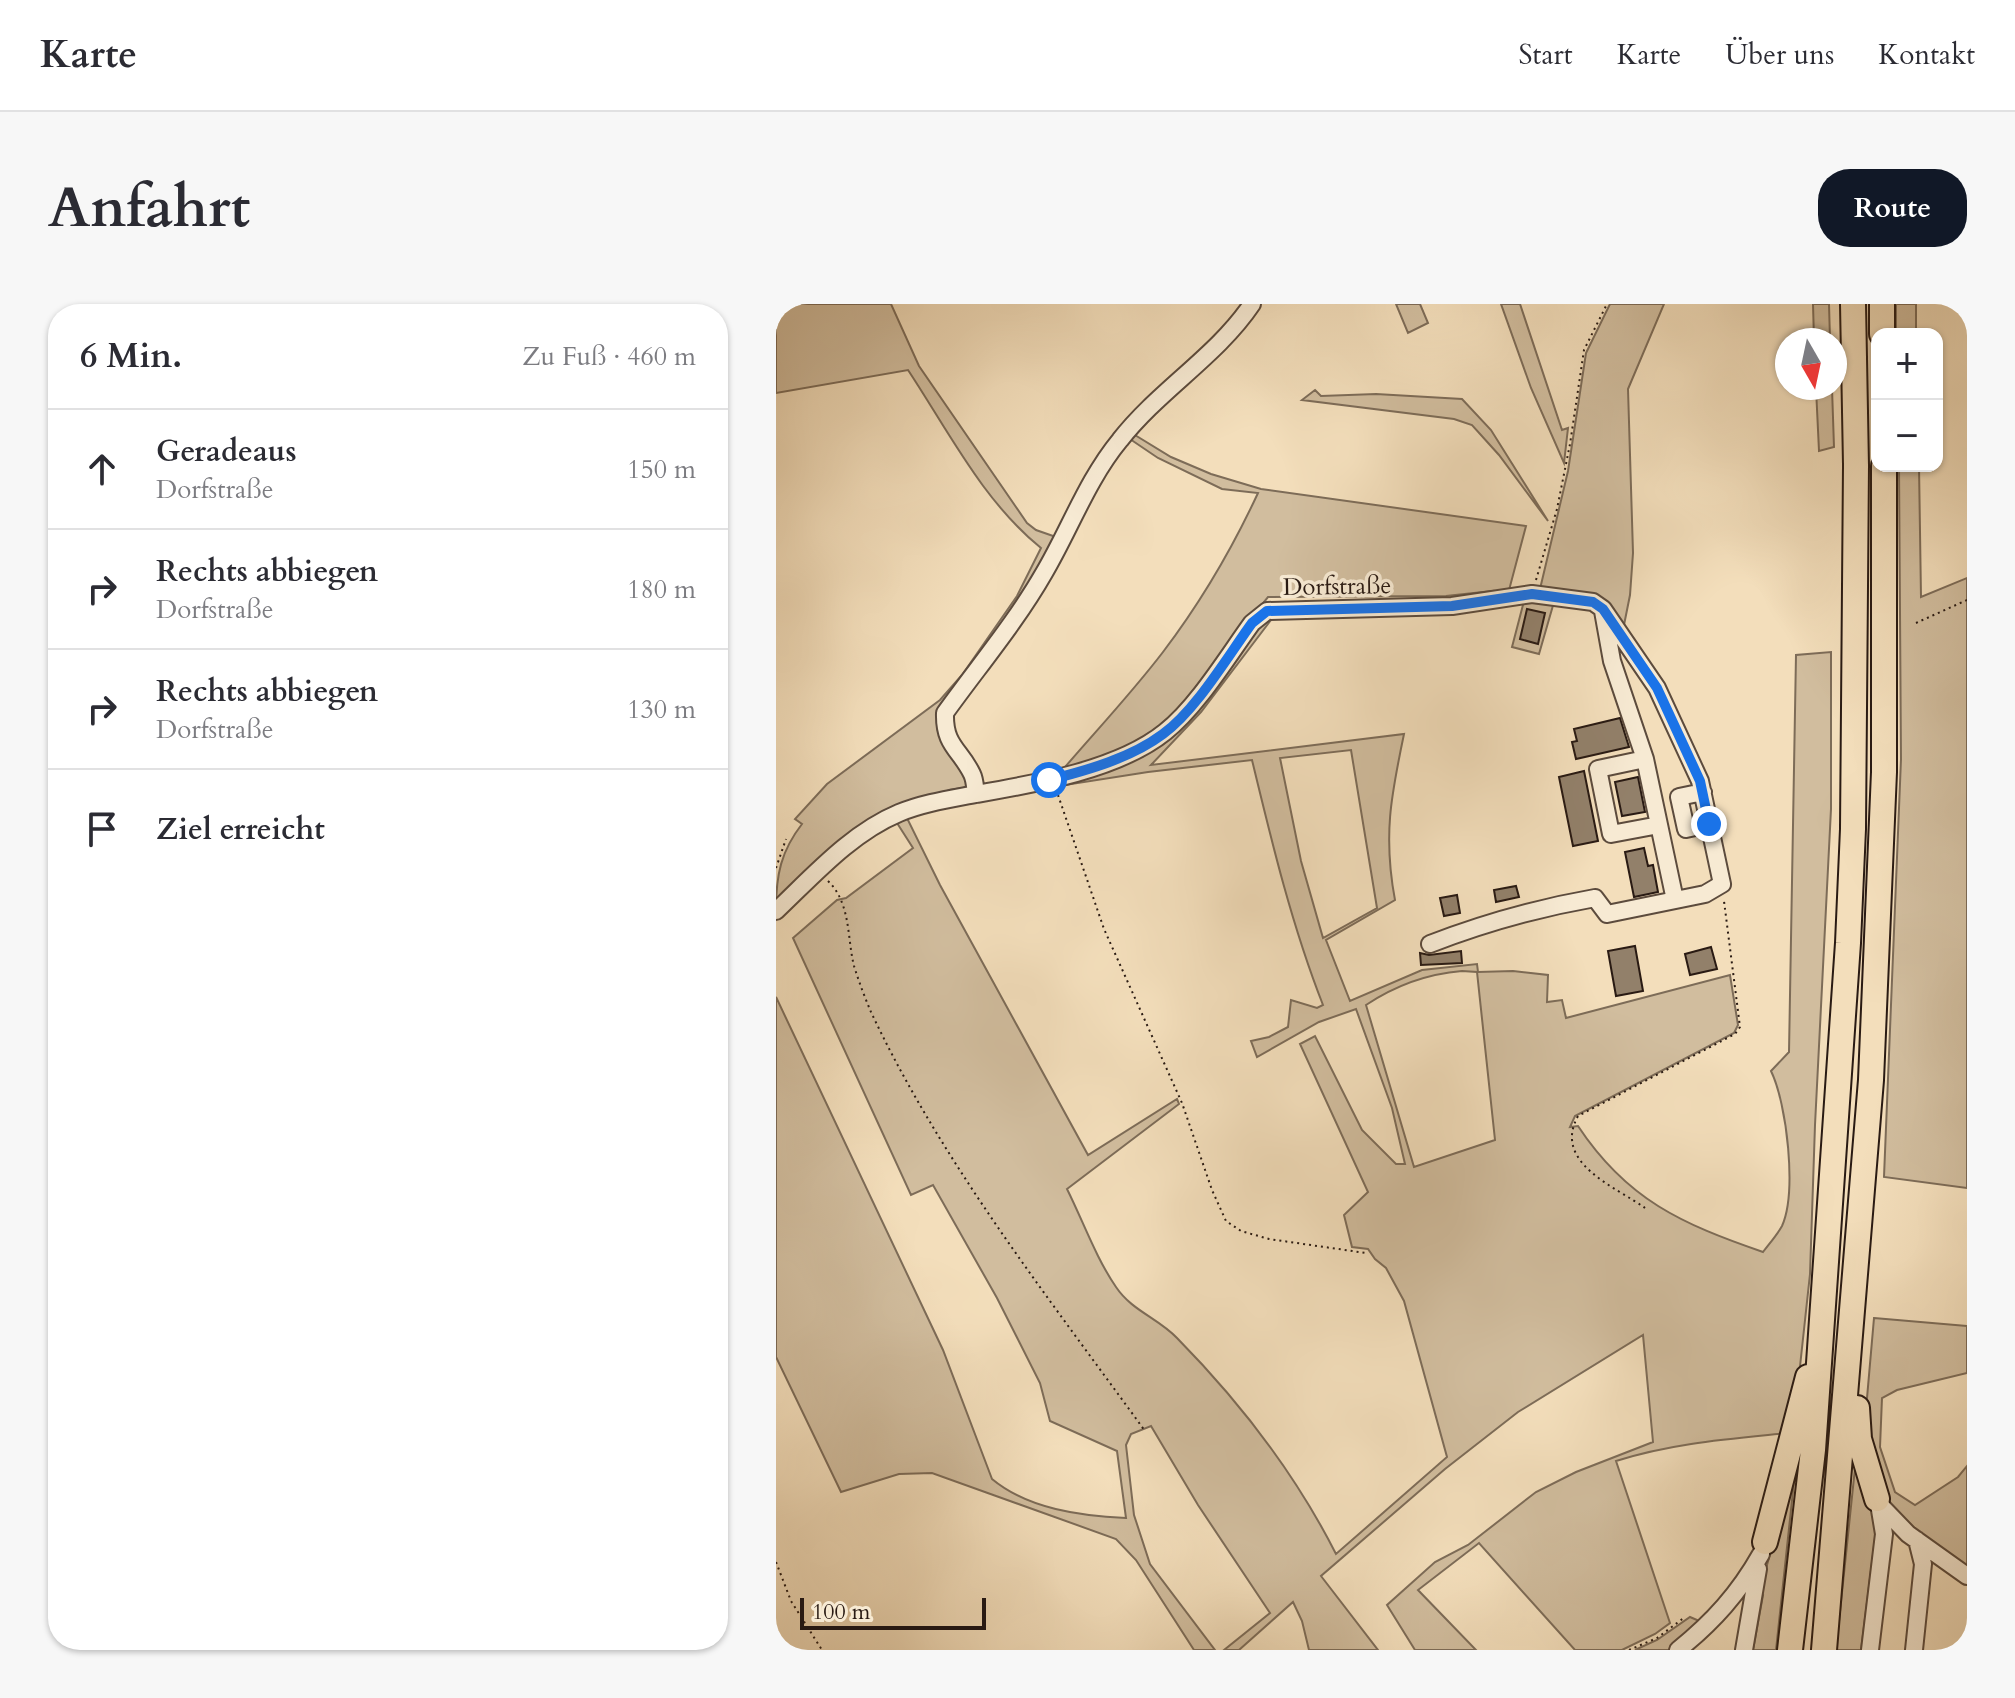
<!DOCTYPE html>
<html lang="de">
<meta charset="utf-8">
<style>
:root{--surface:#fff;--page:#f7f7f7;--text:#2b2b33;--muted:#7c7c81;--line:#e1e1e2;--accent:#111827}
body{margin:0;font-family:Cardo,serif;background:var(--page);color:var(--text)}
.controls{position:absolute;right:24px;top:24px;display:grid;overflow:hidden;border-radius:16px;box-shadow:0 2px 6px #0004}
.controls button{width:72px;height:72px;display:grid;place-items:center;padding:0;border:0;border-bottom:2px solid var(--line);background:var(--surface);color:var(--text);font:40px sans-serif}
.compass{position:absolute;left:999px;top:24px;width:72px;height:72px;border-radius:50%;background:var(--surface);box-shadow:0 2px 6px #0004;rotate:171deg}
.scale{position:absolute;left:24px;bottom:20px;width:186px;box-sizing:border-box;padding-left:8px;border:4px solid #291a13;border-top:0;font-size:22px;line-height:28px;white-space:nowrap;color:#291a13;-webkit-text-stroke:6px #f7ead3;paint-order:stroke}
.stop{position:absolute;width:24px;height:24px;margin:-18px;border:6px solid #1a73e8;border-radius:50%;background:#fff}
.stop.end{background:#1a73e8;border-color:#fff;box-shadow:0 2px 8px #0008}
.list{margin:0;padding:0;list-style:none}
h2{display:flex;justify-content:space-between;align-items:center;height:104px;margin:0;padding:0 32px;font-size:34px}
h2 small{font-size:26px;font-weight:400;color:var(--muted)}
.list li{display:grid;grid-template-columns:52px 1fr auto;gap:24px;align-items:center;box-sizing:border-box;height:120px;padding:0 32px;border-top:2px solid var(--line)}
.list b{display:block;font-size:30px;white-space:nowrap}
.list p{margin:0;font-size:26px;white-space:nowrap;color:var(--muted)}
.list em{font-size:26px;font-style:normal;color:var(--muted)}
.icon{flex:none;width:44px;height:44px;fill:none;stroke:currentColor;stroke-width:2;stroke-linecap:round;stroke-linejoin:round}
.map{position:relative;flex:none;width:1191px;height:1346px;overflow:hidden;border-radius:32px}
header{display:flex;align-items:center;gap:48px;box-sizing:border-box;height:112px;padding:0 40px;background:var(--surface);border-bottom:2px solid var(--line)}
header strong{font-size:38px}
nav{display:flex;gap:44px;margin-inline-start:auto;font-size:28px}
.intro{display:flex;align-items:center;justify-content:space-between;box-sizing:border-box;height:192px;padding:0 48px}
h1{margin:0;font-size:56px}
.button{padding:20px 36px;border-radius:32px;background:var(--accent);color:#fff;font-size:28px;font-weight:700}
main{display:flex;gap:48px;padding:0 48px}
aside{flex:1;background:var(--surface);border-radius:32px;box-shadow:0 2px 6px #0004}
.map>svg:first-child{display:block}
.green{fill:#d1bd9e;stroke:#7d6c58;stroke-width:2;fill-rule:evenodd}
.building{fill:#92806a;stroke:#291a13;stroke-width:2}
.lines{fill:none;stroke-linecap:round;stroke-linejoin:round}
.minor-casing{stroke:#5c4b3d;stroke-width:20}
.highway-casing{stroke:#291a13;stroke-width:28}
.path{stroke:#291a13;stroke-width:2;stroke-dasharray:2 4;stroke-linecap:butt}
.minor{stroke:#f7ead3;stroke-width:16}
.highway{stroke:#f3debb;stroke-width:24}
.route{stroke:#1a73e8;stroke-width:10}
.labels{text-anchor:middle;stroke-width:7;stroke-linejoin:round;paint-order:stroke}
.street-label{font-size:24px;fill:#291a13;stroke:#f7ead3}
</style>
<header>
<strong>Karte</strong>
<nav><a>Start</a><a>Karte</a><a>Über uns</a><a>Kontakt</a></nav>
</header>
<div class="intro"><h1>Anfahrt</h1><a class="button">Route</a></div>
<main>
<aside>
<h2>6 Min.<small>Zu Fuß · 460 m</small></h2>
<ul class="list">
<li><svg class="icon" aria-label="ahead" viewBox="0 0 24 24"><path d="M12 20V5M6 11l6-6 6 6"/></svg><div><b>Geradeaus</b><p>Dorfstraße</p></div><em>150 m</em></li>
<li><svg class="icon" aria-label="right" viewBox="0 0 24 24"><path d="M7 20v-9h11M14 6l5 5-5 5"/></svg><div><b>Rechts abbiegen</b><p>Dorfstraße</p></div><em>180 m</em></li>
<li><svg class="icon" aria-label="right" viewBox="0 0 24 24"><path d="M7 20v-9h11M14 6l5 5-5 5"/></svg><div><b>Rechts abbiegen</b><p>Dorfstraße</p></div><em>130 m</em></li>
<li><svg class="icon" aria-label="arrive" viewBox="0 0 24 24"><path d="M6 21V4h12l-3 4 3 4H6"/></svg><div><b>Ziel erreicht</b></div></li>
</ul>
</aside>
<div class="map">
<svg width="1191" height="1346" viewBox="0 0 1191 1346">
<rect width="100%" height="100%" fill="#f3debb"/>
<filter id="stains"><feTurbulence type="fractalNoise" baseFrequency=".0025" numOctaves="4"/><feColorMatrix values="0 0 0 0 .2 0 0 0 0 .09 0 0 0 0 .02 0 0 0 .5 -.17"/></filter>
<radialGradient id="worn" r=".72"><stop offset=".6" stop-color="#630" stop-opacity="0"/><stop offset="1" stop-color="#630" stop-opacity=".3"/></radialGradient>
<path class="green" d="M0 0H115L143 62 251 219 260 226 283 234 169 405 193 483 173 486 161 493 131 503 0 605C0 571 5 547 26 520L19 515 51 480 164 396 186 371 241 292 265 244C207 197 173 128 132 66L0 89Z
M620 0H644L652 19 632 29Z
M725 0H744L786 126 792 124 788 159 755 84Z
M834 0H888L852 85 857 249 854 291 847 326 833 299 764 285 792 167 810 49Z
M1037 0H1053L1054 36H1038Z
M1120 0H1140V30H1120Z
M1040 84H1056L1058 143 1043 147Z
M539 86 545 92 600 90 686 95 715 126 772 217 723 151 696 121 678 115 526 96Z
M354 128 395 153 435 170 485 185 750 222 732 290 715 293 717 287 670 292 492 293 386 425 352 443 283 470C318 429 355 390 387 348 425 298 456 245 482 189L446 185 382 154 351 133Z
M1123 162H1143L1145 293 1191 274V884L1108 873 1125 455Z
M748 297 778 298 763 350 736 343Z
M495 316 425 408 375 461 628 430C615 492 607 532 619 596L550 636 574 697 646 666 701 660 702 668 737 667 772 671 771 698 786 696 790 714 954 671 962 721 958 729 799 812 794 823 802 822C851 896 906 920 987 948 993 940 1001 931 1006 922 1021 888 1011 800 995 767L1013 748 1020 351 1055 348V505L1039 821 1034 970 1021 1090 1012 1129C953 1135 896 1139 840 1157L894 1319 879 1330 846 1346H799L703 1239 642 1286 700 1346H639L611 1301 659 1258 692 1241 760 1188 800 1168 877 1138 867 1031 742 1108 669 1165 545 1272 602 1346H533L526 1317 517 1298 463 1346H448L494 1309 422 1201 375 1122 355 1130 350 1141 358 1211 374 1260 439 1346H418L360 1256 340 1235 156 1169 123 1170 65 1188 0 1053V693L167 1046 216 1175C252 1205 305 1212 350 1214L341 1147 274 1117 264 1079 221 994 157 881 135 891 17 634 61 596 70 594 137 544 121 519 131 514 164 581 312 851 401 795 403 800 291 885C307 917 320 954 340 983 356 1007 382 1014 401 1034 463 1097 520 1171 560 1250L671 1153 628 997 610 964 599 955 592 945 576 943 568 911 592 888 524 740 539 732 586 826 620 860H629L616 804 580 705 543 718 481 753 475 737 493 733 512 723 515 696 541 704 547 701C516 622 496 539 476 456L372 468 283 482 281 478 376 442 484 321ZM575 446 601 604 547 634 525 557 504 454ZM686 667 701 668 719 836 638 863 590 701C620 681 650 670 686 667Z
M1098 1014 1191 1022V1069L1121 1086 1106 1094 1104 1143 1119 1188 1139 1201 1182 1173 1191 1162V1264L1149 1234 1113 1200 1089 1117Z
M1020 1159 1000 1346H977L987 1291 983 1289Z
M1079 1164C1090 1187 1102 1209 1099 1234L1085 1346H1060Z
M914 1313 928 1319 894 1346H859L881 1336Z"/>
<path class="building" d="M751 305 769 309 762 340 744 335Z
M844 414 853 443 800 455 796 438 801 437 798 425Z
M808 467 822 537 797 542 783 473Z
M862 473 869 508 846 512 839 478Z
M868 544 872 562 877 561 882 588 858 593 849 548Z
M740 582 743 593 720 598 718 586Z
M681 591 684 609 668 612 664 594Z
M859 642 867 687 840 692 832 647Z
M935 643 941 665 914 671 909 650Z
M685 647 686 659 645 661 644 649 653 651Z"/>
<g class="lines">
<g class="minor-casing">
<path id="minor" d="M827 307 836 357 869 455 899 596
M869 455 822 465 835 530 883 521
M927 488 903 493 910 525 933 520
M200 490C199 484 199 476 196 470 184 445 168 442 169 409 202 363 240 318 268 269 294 225 311 176 344 136 383 86 441 52 476 0
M0 607C37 572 75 529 123 509 147 499 174 495 200 490 258 480 342 466 389 428 421 403 452 352 476 319L491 307 676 302 756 290 817 298 827 305 881 384 924 477 946 580 929 590 831 610 819 594C762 604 708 619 654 640
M1106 1203 1132 1230 1191 1272
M902 1346C937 1318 963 1289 985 1250
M968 1346 982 1265
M1094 1346 1108 1230 1103 1200
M1138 1346 1147 1260 1141 1236"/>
</g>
<g class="highway-casing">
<path id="highway" d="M1106 0V30
M1081 1104 1083 1135 1101 1195
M989 1238 1032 1073
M1014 1346 1037 1146 1072 639 1077 525 1080 161 1077 0
M1048 1346 1095 776 1108 468V162"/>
</g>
<path class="path" d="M760 276 781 205 794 140 808 46 831 0
M1140 319 1191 296
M282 491 328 625 406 799 436 886 450 917 465 927 493 935 590 949
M0 564 10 535
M52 577C75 599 71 634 78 662 83 678 89 694 95 708 166 859 272 993 369 1127
M869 904C840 883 776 859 802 812L959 730 964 723 948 597
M0 1258 15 1297 46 1346
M853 1346 881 1334 909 1313"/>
<use href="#minor" class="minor"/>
<use href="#highway" class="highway"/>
</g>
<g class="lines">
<path class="route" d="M273 476C312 466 355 454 387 430 420 406 452 352 476 319L491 307 676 302 756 290 817 298 827 305 881 384 924 477 933 520"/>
</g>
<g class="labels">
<g class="street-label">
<text transform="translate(561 282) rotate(-1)" y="8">Dorfstraße</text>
</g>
</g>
<rect width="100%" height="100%" filter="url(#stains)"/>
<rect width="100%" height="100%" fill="url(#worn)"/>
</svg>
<div class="controls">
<button>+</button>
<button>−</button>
</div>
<svg class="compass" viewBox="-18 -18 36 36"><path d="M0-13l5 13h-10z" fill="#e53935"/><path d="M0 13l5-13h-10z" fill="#7c7c81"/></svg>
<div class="scale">100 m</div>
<div class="stop" style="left:273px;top:476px"></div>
<div class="stop end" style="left:933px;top:520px"></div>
</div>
</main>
